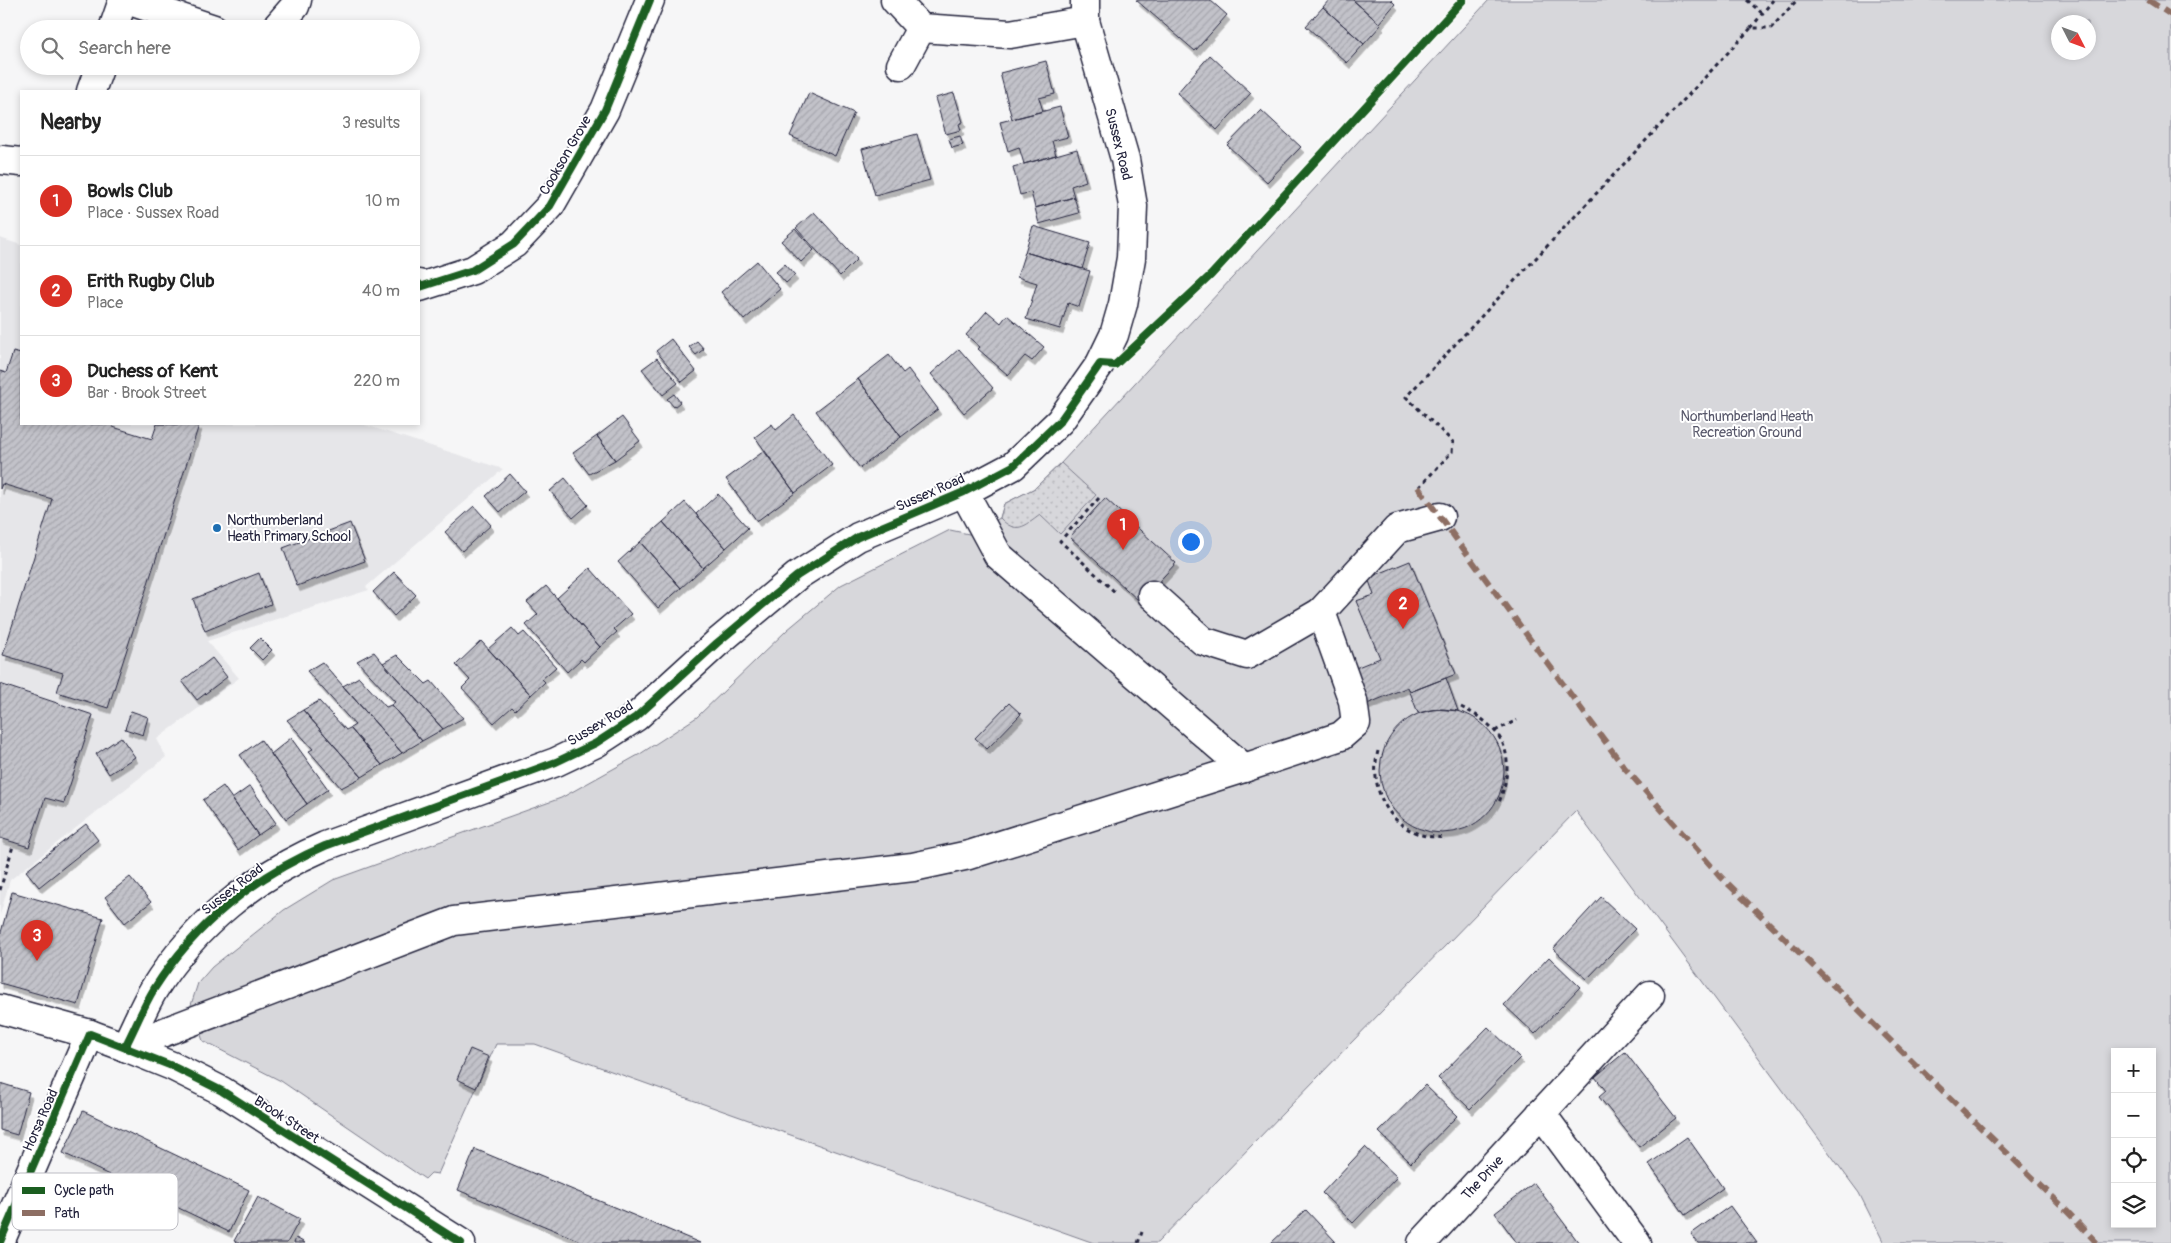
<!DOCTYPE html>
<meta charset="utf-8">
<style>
:root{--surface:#fff;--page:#f6f6f6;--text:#222;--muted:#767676;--line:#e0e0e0;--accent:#d93025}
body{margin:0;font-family:Pangolin,sans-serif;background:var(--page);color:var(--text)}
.controls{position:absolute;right:15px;bottom:15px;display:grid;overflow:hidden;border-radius:0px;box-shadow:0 2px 8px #0003}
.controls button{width:45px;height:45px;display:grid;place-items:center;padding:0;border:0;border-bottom:1px solid var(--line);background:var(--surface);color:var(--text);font:25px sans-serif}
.compass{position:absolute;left:2051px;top:15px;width:45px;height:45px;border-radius:50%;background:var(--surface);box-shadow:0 2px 8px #0003;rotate:132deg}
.you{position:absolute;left:1190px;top:541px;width:18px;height:18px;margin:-12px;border:4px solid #fff;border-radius:50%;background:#1a73e8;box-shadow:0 0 0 8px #1a73e833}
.badge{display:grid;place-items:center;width:32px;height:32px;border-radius:50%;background:var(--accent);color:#fff;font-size:16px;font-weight:700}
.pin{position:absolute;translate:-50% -41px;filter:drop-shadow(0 1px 2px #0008)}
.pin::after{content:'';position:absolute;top:26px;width:18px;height:15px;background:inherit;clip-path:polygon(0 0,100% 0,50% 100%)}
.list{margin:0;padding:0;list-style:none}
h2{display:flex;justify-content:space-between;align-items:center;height:65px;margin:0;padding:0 20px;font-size:21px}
h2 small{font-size:16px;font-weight:400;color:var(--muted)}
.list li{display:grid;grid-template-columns:32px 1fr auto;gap:15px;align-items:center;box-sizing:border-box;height:90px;padding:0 20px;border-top:1px solid var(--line)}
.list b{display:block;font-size:19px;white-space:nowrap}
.list p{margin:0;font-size:16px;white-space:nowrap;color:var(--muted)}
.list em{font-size:16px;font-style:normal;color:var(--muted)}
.icon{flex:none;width:28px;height:28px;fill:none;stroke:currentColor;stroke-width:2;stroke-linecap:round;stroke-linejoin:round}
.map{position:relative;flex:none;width:2171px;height:1243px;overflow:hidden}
.search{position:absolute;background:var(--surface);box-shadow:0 2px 8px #0003;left:20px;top:20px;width:400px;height:55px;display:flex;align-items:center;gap:12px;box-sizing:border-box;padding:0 18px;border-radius:28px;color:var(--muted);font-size:19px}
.panel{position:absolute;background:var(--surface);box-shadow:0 2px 8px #0003;left:20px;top:90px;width:400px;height:335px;border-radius:0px}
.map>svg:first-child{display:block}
.built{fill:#e6e6e9}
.park{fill:#d7d7db;stroke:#7c7c8b;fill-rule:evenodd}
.garden{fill:url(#garden-dots);stroke:#7c7c8b}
.building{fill:url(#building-hatch);stroke:#22223b;filter:url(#shadow)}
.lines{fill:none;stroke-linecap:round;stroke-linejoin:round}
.minor-casing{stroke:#22223b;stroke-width:31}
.path{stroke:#22223b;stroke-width:3;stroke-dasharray:4 4;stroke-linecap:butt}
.minor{stroke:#fff;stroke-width:28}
.quiet{stroke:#8d6e63;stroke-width:6;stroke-dasharray:12 6;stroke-linecap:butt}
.cycleway-casing{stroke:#fff;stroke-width:11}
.cycleway{stroke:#1b5e20;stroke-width:8}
.poi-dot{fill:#1f6fb2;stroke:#fff;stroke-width:2}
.labels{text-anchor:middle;stroke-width:4;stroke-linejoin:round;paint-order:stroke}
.street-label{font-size:14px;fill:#22223b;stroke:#fff}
.park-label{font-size:14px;fill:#58586b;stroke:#fff}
.poi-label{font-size:14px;fill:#22223b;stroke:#fff;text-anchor:start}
.key{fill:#fff;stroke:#bdbdc4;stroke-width:1}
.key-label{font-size:14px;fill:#22223b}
</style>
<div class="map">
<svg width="2171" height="1243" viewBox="0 0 2171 1243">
<defs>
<pattern id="garden-dots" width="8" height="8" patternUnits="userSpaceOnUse" patternTransform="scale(1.25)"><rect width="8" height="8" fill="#d7d7db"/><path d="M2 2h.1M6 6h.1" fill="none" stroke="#b8b8bd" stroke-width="1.8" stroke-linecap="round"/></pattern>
<pattern id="building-hatch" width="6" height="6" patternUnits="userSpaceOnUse" patternTransform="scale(1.25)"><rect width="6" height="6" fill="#c2c2c9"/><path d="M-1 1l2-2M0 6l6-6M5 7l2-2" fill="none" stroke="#a6a6ae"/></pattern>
<filter id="shadow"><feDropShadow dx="3" dy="5.5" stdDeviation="0" flood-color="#0004"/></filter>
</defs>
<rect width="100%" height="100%" fill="#f6f6f7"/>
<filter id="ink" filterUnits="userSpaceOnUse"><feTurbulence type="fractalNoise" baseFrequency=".02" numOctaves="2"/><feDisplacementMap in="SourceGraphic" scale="10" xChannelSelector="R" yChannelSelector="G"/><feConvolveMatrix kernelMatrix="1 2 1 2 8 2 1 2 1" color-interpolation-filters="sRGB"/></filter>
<g filter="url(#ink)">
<path class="built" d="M0 238 21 245V424H362L503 469 366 587 369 590 207 641 239 678 157 739 166 757 10 880 0 915Z"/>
<path class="park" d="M1489 0H2171V1243H1884L1859 1193 1576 811 1157 1243H1094L535 1044H496L438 1174 431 1173 425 1179 281 1081 203 1041 191 1005 198 983 212 967 284 910 333 880 561 798 640 754 697 717 787 630 841 585 950 530 969 534 1000 518 1004 504 1035 488 1061 463ZM2058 22H2088V52H2058ZM2115 1052H2152V1224H2115Z"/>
<path class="garden" d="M1061 463 1096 495 1060 534 1040 515C1025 526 1016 535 1000 518L1004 504 1035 488Z"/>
<path class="building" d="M1136 0H1210L1227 15 1195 51Z
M1329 0H1353L1381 25 1364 44 1323 7Z
M1353 0H1391L1395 4 1379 23Z
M1323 7 1364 44 1347 63 1306 26Z
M1210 55 1251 93 1217 130 1177 93Z
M1046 61 1055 94 1039 98 1043 111 1012 119 1000 73Z
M809 93 854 113 835 156 790 136Z
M954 93 963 122 959 124 961 130 946 134 935 98Z
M1060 107 1068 137 1052 141 1056 155 1024 164 1019 147 1008 151 1000 122Z
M1261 110 1301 147 1267 182 1227 145Z
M917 134 930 180 875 195 862 149Z
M960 136 963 145 952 148 949 139Z
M1077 149 1086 181 1071 186 1074 197 1035 208 1031 192 1020 195 1013 167Z
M1074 197 1079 213 1039 224 1035 208Z
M814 212 857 259 840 276 796 228Z
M1033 226 1090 243 1082 269 1025 252Z
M795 229 814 250 801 262 781 241Z
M1025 252 1090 271 1079 307 1068 303 1060 329 1026 319 1037 283 1017 277Z
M757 261 780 289 744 320 721 292Z
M785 264 795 275 786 283 776 272Z
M987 311 1001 323 1007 315 1044 347 1032 361 1025 356 1008 375 978 349 980 347 966 335Z
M671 339 696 371 682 382 656 351Z
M697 341 704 349 696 355 689 347Z
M959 349 993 388 964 413 931 374Z
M13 352 21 354V424H114L113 427 152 439 157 424 199 425 108 708 57 692 63 673 3 655 52 499 2 484 0 489V371L6 373Z
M889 355 903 373 908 369 938 409 901 437 858 379Z
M657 358 678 383 663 395 642 369Z
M858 379 901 437 860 468 816 411Z
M674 394 680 402 674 407 667 399Z
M794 415 832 465 795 493 755 437 772 424 776 430Z
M622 417 640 441 615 460 597 436Z
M597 436 615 460 589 474 573 453Z
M764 451 795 493 757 521 726 479Z
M510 474 525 491 500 512 486 496Z
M565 478 588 505 573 518 550 491Z
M718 494 748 528 726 548 696 514Z
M1105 498 1176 563 1140 602 1070 537Z
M685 502 726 548 703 568 663 522Z
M474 506 491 525 462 551 445 532Z
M663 522 703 568 681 588 640 542Z
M350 523 365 561 297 586 283 548Z
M640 542 681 588 658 608 618 562Z
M1410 561 1456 674 1410 692 1408 687 1367 704 1353 669 1380 658 1356 601 1374 595 1368 578Z
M590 568 631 614 614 629 617 632 600 647 557 598Z
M394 572 416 595 394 616 373 592Z
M259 573 271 604 205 631 193 599Z
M546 586 600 647 584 662 581 659 567 672 526 625 538 614 527 602Z
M512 628 519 636 524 632 556 667 542 679 545 682 531 695 488 649Z
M260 638 272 650 262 660 250 648Z
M481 641 531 695 515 710 512 707 494 723 462 688 470 680 456 665Z
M374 652 383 663 443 729 422 741 391 705 395 702 357 661Z
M397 655 426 684 431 681 463 718 443 729 383 663Z
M212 658 227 677 197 700 182 681Z
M322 662 343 686 402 753 382 765 350 728 355 725 307 671Z
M359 677 386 707 391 705 422 741 402 753 343 686Z
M1446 678 1458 711 1436 709 1418 713 1410 692Z
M0 684 93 715 64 803 45 798 29 847 0 838Z
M319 701 346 730 350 728 382 765 362 777 303 710Z
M1009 703 1021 714 987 749 975 738Z
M1380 771a62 62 0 1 1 124 0a62 62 0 1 1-124 0Z
M303 710 362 777 341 788 309 751 313 749 287 720Z
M131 711 148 717 143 735 125 729Z
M121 737 135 757 109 774 96 754Z
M291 738 328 789 307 804 271 754Z
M261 740 307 804 286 819 240 755Z
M223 786 258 835 238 850 203 800Z
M250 786 276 823 258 835 232 799Z
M86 824 98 840 39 887 26 871Z
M130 877 151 902 125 923 105 897Z
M12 892 103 918 78 1005 0 983V936Z
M1601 897 1635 929 1587 979 1553 949Z
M1549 957 1580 987 1535 1034 1504 1005Z
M1488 1027 1520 1058 1470 1109 1438 1078Z
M470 1049 489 1057 476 1088 457 1079Z
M1625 1052 1676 1118 1639 1147 1599 1097 1606 1091 1595 1077Z
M0 1083 29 1092 17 1135 0 1130Z
M1425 1085 1457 1116 1411 1163 1379 1132Z
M83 1111 249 1190 229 1232 63 1153Z
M1687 1137 1723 1188 1685 1215 1649 1164Z
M1365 1147 1397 1177 1353 1223 1322 1193Z
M475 1149 700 1243H585L458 1190Z
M1534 1183 1579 1243H1517L1495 1213Z
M258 1197 300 1219 287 1243H238L234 1241Z
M1730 1206 1757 1243H1698L1691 1234Z
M1306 1210 1335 1241 1332 1243H1271Z
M296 1238 305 1243H294Z"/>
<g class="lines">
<g class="minor-casing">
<g id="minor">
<path d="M127 0 214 29"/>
<path d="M895 0 921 28 1010 34 1085 21"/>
<path d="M113 29 123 0"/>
<path d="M275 29 295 6 297 0"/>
<path d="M901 65 921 28"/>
<path d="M91 91 100 66"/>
<path d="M2 160 21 162"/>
<path d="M419 284 420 287 473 270 514 244 550 206 605 110 650 0"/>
<path d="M964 492 998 555 1244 768 1341 736 1356 723 1353 701 1321 612 1397 529 1440 517"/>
<path d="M1152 595 1203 641 1247 655 1321 612"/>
<path d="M0 1009 90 1034 125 1047 172 1066 222 1091 461 1243"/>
<path d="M125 1047C135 1028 143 1007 154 989 195 924 255 876 325 846L556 762 596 743 636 717 717 643 797 576 858 537 964 492 1013 466 1060 421 1100 364 1114 335 1123 304 1131 258 1133 206 1125 159 1085 21V0"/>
<path d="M125 1047 454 921 913 867 969 855 1244 768"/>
<path d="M1541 1113 1637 1243"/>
<path d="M0 1242 90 1034"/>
<path id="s1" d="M1422 1243 1650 995"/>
</g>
</g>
<path class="path" d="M1747 0 1763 14
M1751 28 1773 0
M1151 331 1211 275 1463 0
M1419 487 1452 452 1453 442 1406 397 1751 28H1771L1797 0
M1099 498 1060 541 1117 594
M1461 707C1507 729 1517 757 1498 805
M1495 731 1517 720
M1378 751C1369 786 1386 824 1422 835 1429 837 1438 837 1445 838
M0 890 13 846
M1138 1243 1142 1232"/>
<use href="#minor" class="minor"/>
<path class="quiet" d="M2148 0 2171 15
M1418 487 1624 767 1720 876 2061 1205 2097 1243"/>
<g class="cycleway-casing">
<path id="cycleway" d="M419 284 420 287 473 270 514 244 550 206 605 110 650 0
M125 1047C135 1028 143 1007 154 989 195 924 255 876 325 846L556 762 596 743 636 717 717 643 797 576 858 537 964 492 1013 466 1060 421 1100 364 1115 365 1211 275 1463 0
M0 1242 90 1034 172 1066 222 1091 461 1243"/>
</g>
<use href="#cycleway" class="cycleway"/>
</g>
</g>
<circle class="poi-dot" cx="217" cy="528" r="5"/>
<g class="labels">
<g class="street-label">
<text transform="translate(1119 144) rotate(76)" y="5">Sussex Road</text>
<text transform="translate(565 155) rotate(-60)" y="5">Cookson Grove</text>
<text transform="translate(930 492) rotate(-24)" y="5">Sussex Road</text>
<text transform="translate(600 723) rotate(-31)" y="5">Sussex Road</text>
<text transform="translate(232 889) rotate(-38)" y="5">Sussex Road</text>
<text transform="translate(287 1119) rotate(33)" y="5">Brook Street</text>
<text transform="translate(40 1120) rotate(-66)" y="5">Horsa Road</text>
<text dy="5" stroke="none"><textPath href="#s1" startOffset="89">The Drive</textPath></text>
</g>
<g class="park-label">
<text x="1747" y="421">Northumberland Heath<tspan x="1747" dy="16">Recreation Ground</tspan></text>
</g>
<g class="poi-label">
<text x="227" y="525">Northumberland<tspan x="227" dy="16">Heath Primary School</tspan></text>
</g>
</g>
<rect x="12" y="1173" width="166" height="57" rx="8" class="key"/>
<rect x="22" y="1187" width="23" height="7" fill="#1b5e20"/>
<rect x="22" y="1210" width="23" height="6" fill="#8d6e63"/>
<g class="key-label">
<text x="54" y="1195">Cycle path</text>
<text x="54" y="1218">Path</text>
</g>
</svg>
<div class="controls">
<button>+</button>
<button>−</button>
<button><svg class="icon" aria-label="locate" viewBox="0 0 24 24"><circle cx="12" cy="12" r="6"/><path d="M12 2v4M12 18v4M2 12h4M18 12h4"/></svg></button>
<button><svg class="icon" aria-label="layers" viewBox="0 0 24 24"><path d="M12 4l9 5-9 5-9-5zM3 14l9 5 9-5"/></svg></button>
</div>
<svg class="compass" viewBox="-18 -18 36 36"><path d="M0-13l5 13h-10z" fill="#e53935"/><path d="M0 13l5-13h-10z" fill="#767676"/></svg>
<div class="you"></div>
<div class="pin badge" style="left:1123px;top:550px">1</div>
<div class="pin badge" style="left:1403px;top:629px">2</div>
<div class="pin badge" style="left:37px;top:961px">3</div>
<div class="search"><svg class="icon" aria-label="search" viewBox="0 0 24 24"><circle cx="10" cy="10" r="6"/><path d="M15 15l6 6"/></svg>Search here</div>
<section class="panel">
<h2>Nearby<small>3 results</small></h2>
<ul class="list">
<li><span class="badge">1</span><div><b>Bowls Club</b><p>Place · Sussex Road</p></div><em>10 m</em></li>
<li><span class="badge">2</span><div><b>Erith Rugby Club</b><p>Place</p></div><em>40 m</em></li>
<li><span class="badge">3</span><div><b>Duchess of Kent</b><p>Bar · Brook Street</p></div><em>220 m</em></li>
</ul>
</section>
</div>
